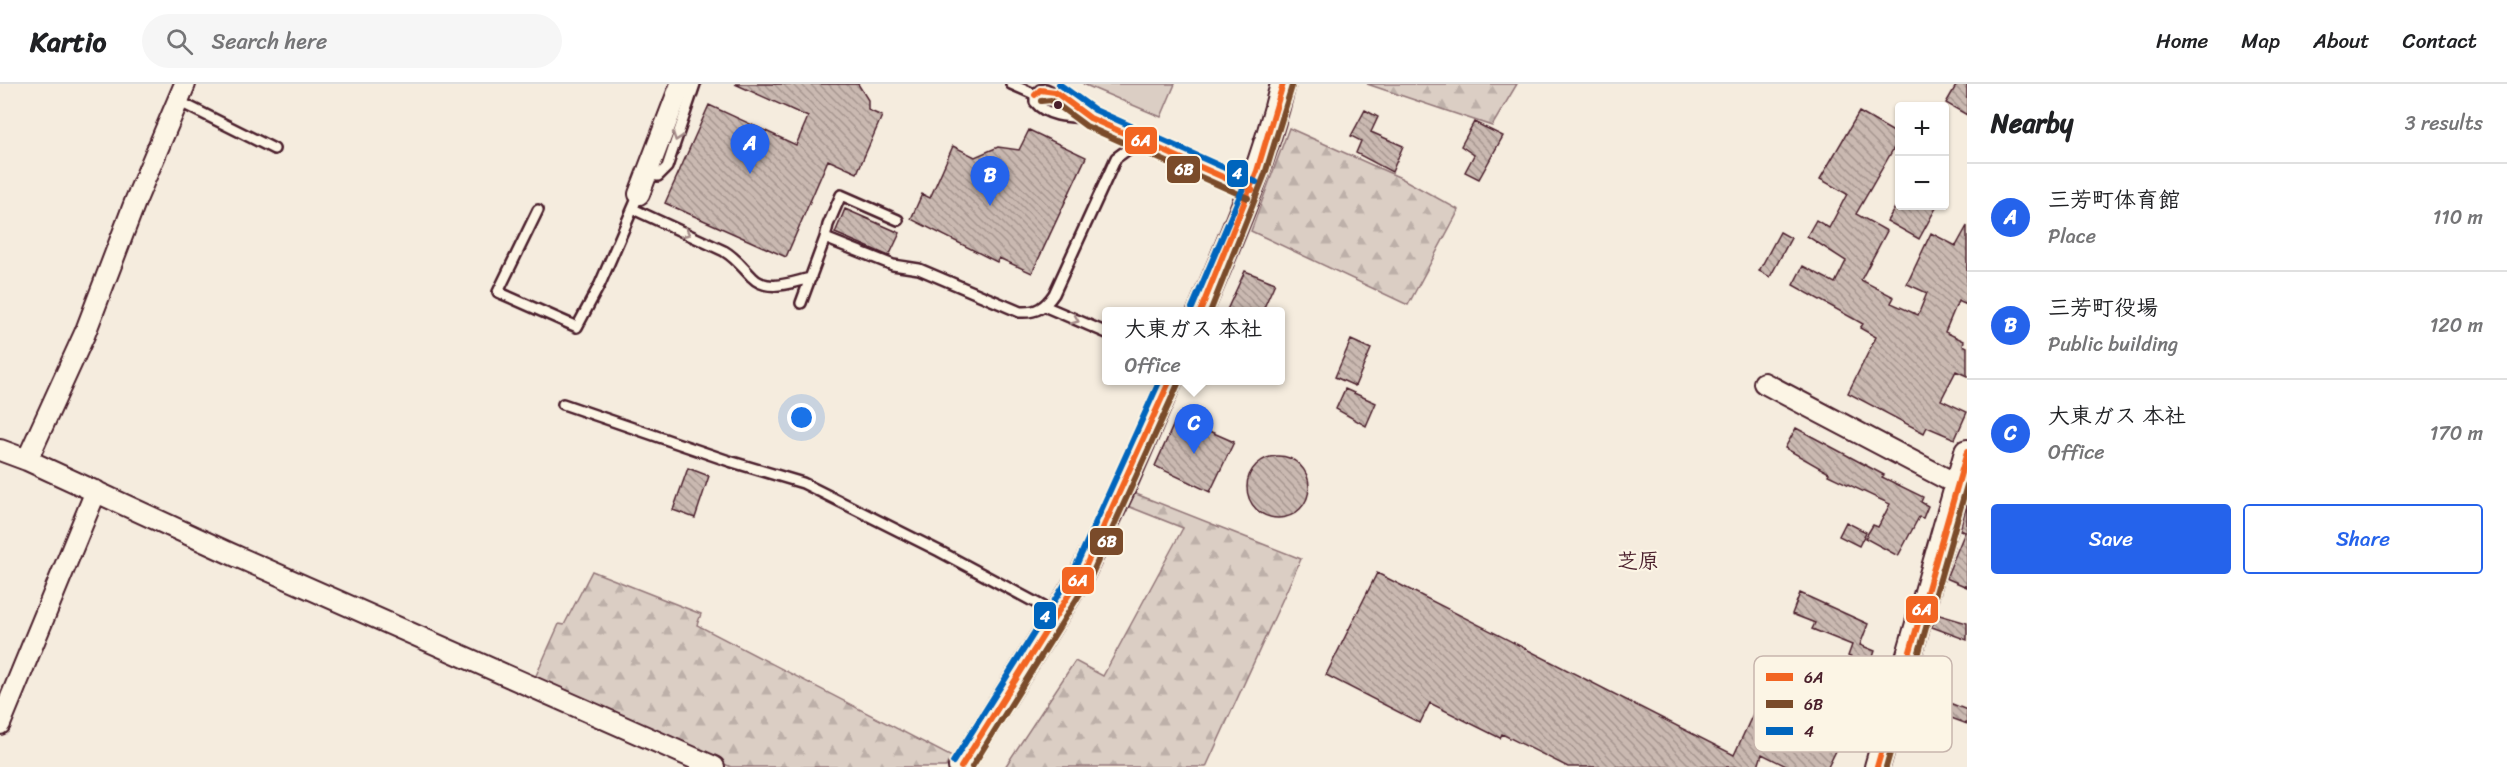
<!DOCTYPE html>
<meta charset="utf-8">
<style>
:root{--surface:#fff;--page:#f6f6f6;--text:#202124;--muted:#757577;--line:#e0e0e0;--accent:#2563eb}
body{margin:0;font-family:Sriracha,"Klee One",sans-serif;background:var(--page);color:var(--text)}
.controls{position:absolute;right:18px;top:18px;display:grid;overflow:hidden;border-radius:6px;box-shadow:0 2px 4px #0004}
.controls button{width:54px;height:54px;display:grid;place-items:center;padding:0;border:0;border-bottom:2px solid var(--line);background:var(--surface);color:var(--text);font:30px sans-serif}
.you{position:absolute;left:802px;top:334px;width:21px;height:21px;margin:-15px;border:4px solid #fff;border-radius:50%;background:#1a73e8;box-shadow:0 0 0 9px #1a73e833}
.badge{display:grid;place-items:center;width:39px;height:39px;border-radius:50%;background:var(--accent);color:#fff;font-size:20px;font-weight:700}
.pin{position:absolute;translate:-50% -50px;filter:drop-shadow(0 2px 3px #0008)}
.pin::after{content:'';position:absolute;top:32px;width:21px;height:18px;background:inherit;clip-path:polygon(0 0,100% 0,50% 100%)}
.popup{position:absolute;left:1102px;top:223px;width:183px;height:78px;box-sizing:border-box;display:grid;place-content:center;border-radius:6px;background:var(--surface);filter:drop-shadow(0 2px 4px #0005);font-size:20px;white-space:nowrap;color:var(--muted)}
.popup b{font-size:22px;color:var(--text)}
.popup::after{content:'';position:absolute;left:50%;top:100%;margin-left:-12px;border:12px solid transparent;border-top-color:var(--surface)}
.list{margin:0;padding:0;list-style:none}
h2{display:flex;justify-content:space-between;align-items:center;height:78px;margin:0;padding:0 24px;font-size:26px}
h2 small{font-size:20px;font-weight:400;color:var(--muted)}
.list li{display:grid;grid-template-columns:39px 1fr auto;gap:18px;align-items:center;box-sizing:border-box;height:108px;padding:0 24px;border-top:2px solid var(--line)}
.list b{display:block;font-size:22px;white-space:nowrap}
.list p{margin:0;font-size:20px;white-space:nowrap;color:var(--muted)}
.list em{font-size:20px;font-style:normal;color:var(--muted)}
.actions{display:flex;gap:12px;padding:18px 24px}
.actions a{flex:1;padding:14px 0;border:2px solid var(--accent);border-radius:6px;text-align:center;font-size:21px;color:var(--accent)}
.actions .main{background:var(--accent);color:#fff}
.icon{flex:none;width:33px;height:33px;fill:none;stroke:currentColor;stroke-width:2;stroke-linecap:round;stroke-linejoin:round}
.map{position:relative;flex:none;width:1967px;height:683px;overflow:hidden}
header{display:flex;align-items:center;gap:36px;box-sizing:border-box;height:84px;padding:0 30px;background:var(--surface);border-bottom:2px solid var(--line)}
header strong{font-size:28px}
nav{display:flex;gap:33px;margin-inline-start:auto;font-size:21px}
.search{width:420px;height:54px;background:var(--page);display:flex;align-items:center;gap:15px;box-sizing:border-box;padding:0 21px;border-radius:33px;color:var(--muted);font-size:22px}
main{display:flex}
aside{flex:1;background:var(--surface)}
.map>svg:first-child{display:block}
.forest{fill:url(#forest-firs);stroke:#927678;stroke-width:1.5}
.pitch{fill:#dbcec4;stroke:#927678;stroke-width:1.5}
.building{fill:url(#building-back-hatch);stroke:#4a1f2b;stroke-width:1.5}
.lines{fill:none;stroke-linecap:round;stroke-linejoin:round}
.service-casing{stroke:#4a1f2b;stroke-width:14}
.minor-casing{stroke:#4a1f2b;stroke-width:24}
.tertiary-casing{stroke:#4a1f2b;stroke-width:28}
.service{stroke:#fcf5e5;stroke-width:9}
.minor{stroke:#fcf5e5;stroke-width:20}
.tertiary{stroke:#fcf5e5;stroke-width:24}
.bus-1-casing{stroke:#fcf5e5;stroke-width:10}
.bus-2-casing{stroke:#fcf5e5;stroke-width:10}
.bus-3-casing{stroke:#fcf5e5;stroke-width:10}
.bus-1{stroke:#f26522;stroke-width:6}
.bus-2{stroke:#7a4b2a;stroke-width:6}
.bus-3{stroke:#0065bd;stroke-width:6}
.oneway{stroke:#a38a88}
.bus-dot{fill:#4a1f2b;stroke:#fcf5e5;stroke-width:2}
.labels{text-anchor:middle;stroke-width:4.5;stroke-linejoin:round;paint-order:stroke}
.neighbourhood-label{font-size:21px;font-weight:bold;fill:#4a1f2b;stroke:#fcf5e5}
.key{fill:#fcf5e5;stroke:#c7b5ad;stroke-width:1.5}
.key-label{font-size:16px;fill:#4a1f2b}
.line-badge{stroke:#fcf5e5;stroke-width:2}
.badge-label{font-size:16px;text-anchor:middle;font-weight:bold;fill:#fff}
</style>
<header>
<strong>Kartio</strong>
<div class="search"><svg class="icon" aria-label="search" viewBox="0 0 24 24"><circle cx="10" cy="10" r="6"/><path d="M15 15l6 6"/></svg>Search here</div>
<nav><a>Home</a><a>Map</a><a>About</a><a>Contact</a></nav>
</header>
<main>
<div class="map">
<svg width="1967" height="683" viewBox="0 0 1967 683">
<defs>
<pattern id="forest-firs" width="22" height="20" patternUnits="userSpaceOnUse" patternTransform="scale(1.5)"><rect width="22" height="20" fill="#dbcec4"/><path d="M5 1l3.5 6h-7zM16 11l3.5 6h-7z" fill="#bdb0a9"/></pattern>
<pattern id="building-back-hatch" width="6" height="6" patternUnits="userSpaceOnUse" patternTransform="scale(1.5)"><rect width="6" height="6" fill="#cab9b1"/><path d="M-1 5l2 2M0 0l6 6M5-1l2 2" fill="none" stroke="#a69690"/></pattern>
</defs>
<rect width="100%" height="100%" fill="#f5ecde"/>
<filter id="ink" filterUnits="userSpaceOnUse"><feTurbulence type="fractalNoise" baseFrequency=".0167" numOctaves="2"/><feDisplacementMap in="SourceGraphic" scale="12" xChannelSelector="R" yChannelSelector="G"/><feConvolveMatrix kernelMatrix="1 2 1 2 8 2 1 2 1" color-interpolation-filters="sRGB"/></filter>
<g filter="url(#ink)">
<path class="forest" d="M1367 0H1517L1492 42Z
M1289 44 1401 94 1459 126 1408 221 1251 147Z
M1131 408 1301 475 1206 683H1005L1075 577 1103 592 1183 444 1125 421Z
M592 487 701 530 697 541 952 673 946 683H731L534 596 559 540 564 541Z"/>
<path class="pitch" d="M1083 0H1175L1161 33Z"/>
<path class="building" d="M735 0H858L868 16V26L882 32 857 89 828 76 786 173 665 119 709 21 796 61 808 33Z
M1957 0H1967V31L1946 19Z
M1365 26 1378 33 1371 48 1403 62 1392 88 1356 69 1361 57 1351 52Z
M1859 28 1899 51V55L1856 130 1887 147 1861 196 1894 213 1891 219 1918 231 1927 209 1907 200 1931 149 1956 162 1967 142V221L1958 217 1945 248 1964 257 1963 261 1967 263V292L1956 287 1941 316 1967 328 1955 355 1927 343 1924 349 1848 309 1876 253 1860 244 1863 240 1793 201 1803 182 1835 199 1846 177 1807 152 1816 136 1829 144 1847 110 1820 95Z
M1474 38 1503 52 1479 95 1465 88 1474 71 1461 62Z
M1029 46 1086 73 1032 189 999 174 997 178 911 135 922 110 930 114 953 62 975 73 998 63 1019 66Z
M1896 122H1937L1919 155 1887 137Z
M845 125 900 149 889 172 835 149Z
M1780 148 1791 154 1770 193 1759 187Z
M1245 187 1275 199 1262 228H1226Z
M1351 256 1371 265 1355 302 1335 293Z
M1345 305 1376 319 1366 342 1336 325Z
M1177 333 1234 358 1210 408 1155 382Z
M1796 344 1884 391 1882 393 1923 413 1921 418 1928 422 1923 434 1919 433 1898 472 1865 454 1873 441 1878 443 1890 420 1828 391 1829 389 1785 364Z
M1247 403a31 31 0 1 1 62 0a31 31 0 1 1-62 0Z
M688 384 709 392 695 434 673 426Z
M1967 420V503L1946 494 1965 448 1960 446Z
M1846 438 1866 448 1859 462 1839 452Z
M1377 489 1734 671 1771 591 1787 599 1785 604 1840 630 1844 625 1861 634 1850 656 1843 653 1828 683H1788L1762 670 1758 683H1568L1502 650 1500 654 1430 619 1420 639 1326 591Z
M1800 509 1868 540 1860 561 1875 567 1870 582 1848 572 1852 561 1812 545 1815 539 1792 530Z
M1936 530 1967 539V556L1932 543Z
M1930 611 1967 626V640L1925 624Z"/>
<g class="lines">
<g class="service-casing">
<path id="service" d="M1011 0 1250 105
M1046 5 1074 18 1090 34C1072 33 1048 34 1035 18V11L1040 6Z
M178 17 274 65
M647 91 658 92 667 83 695 0
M633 125 724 167C736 174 742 183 752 193 767 209 792 198 811 194
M538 126 498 208 577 243 600 200 639 110
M825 154 828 141 841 111 898 136
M801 219 825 154 893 181 919 185 1020 228C1037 229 1045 223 1054 210L1116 74 1131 63 1150 61
M1044 222 1107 249
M563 320 729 377 803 399 939 467 1055 529"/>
</g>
<g class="minor-casing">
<path id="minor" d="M639 110 681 0
M1764 299 1956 400
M0 366 27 376 229 469 714 683
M27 376 85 249 135 118 185 0
M0 640 96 407"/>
</g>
<g class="tertiary-casing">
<path id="tertiary" d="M1200 228C1232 152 1264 80 1283 0
M961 683 1083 488 1122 406 1170 296
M1877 683 1967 368"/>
</g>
<use href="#service" class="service"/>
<use href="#minor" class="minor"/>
<use href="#tertiary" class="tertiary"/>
<g class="bus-1-casing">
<path id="bus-1" d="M1035 11 1040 6 1055 8 1090 34 1252 106
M1200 228 1257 87 1283 0
M961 683 1083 488 1170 296
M1877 683 1967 368"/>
</g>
<g class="bus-2-casing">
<path id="bus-2" d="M1041 17 1051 16 1086 42 1248 114
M1210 228 1265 90 1292 2
M972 683 1091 492 1178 300
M1886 683 1967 401"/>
</g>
<g class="bus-3-casing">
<path id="bus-3" d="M1059 0 1095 26 1256 98
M1192 224 1244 102
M953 678 1075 484 1160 296"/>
</g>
<use href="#bus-1" class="bus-1"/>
<use href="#bus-2" class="bus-2"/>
<use href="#bus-3" class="bus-3"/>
</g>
<defs><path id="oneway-chevron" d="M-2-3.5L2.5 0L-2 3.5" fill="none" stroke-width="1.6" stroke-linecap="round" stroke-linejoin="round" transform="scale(1.5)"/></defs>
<g class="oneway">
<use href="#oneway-chevron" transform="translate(677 53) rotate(109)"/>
<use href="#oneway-chevron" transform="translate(686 149) rotate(24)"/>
<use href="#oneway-chevron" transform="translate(1075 236) rotate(23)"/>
</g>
</g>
<circle class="bus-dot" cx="1058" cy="21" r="5"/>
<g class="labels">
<g class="neighbourhood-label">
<text x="1638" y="484">芝原</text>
</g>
</g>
<rect x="1754" y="572" width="198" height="96" rx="9" class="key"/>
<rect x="1766" y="589" width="27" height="8" fill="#f26522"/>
<rect x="1766" y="616" width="27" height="8" fill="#7a4b2a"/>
<rect x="1766" y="643" width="27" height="8" fill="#0065bd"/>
<g class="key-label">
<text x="1804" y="599">6A</text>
<text x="1804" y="626">6B</text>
<text x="1804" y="653">4</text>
</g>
<g class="line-badge">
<rect x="1124" y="42" width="34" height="29" rx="6" fill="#f26522"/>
<rect x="1166" y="71" width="35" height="29" rx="6" fill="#7a4b2a"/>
<rect x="1226" y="75" width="23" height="29" rx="6" fill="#0065bd"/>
<rect x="1089" y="443" width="35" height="29" rx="6" fill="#7a4b2a"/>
<rect x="1061" y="482" width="34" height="29" rx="6" fill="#f26522"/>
<rect x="1905" y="511" width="34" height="29" rx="6" fill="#f26522"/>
<rect x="1033" y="517" width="24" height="29" rx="6" fill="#0065bd"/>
</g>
<g class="badge-label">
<text x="1141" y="62">6A</text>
<text x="1184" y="91">6B</text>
<text x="1237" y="95">4</text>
<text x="1107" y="463">6B</text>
<text x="1078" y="502">6A</text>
<text x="1922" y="531">6A</text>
<text x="1045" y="538">4</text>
</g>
</svg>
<div class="controls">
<button>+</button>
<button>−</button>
</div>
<div class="you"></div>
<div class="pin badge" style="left:750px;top:90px">A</div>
<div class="pin badge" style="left:990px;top:122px">B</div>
<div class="pin badge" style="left:1194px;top:370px">C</div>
<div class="popup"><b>大東ガス 本社</b>Office</div>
</div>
<aside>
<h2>Nearby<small>3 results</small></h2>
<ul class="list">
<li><span class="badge">A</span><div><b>三芳町体育館</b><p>Place</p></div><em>110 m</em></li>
<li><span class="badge">B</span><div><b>三芳町役場</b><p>Public building</p></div><em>120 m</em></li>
<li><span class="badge">C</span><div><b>大東ガス 本社</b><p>Office</p></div><em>170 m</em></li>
</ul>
<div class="actions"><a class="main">Save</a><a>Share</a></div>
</aside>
</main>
